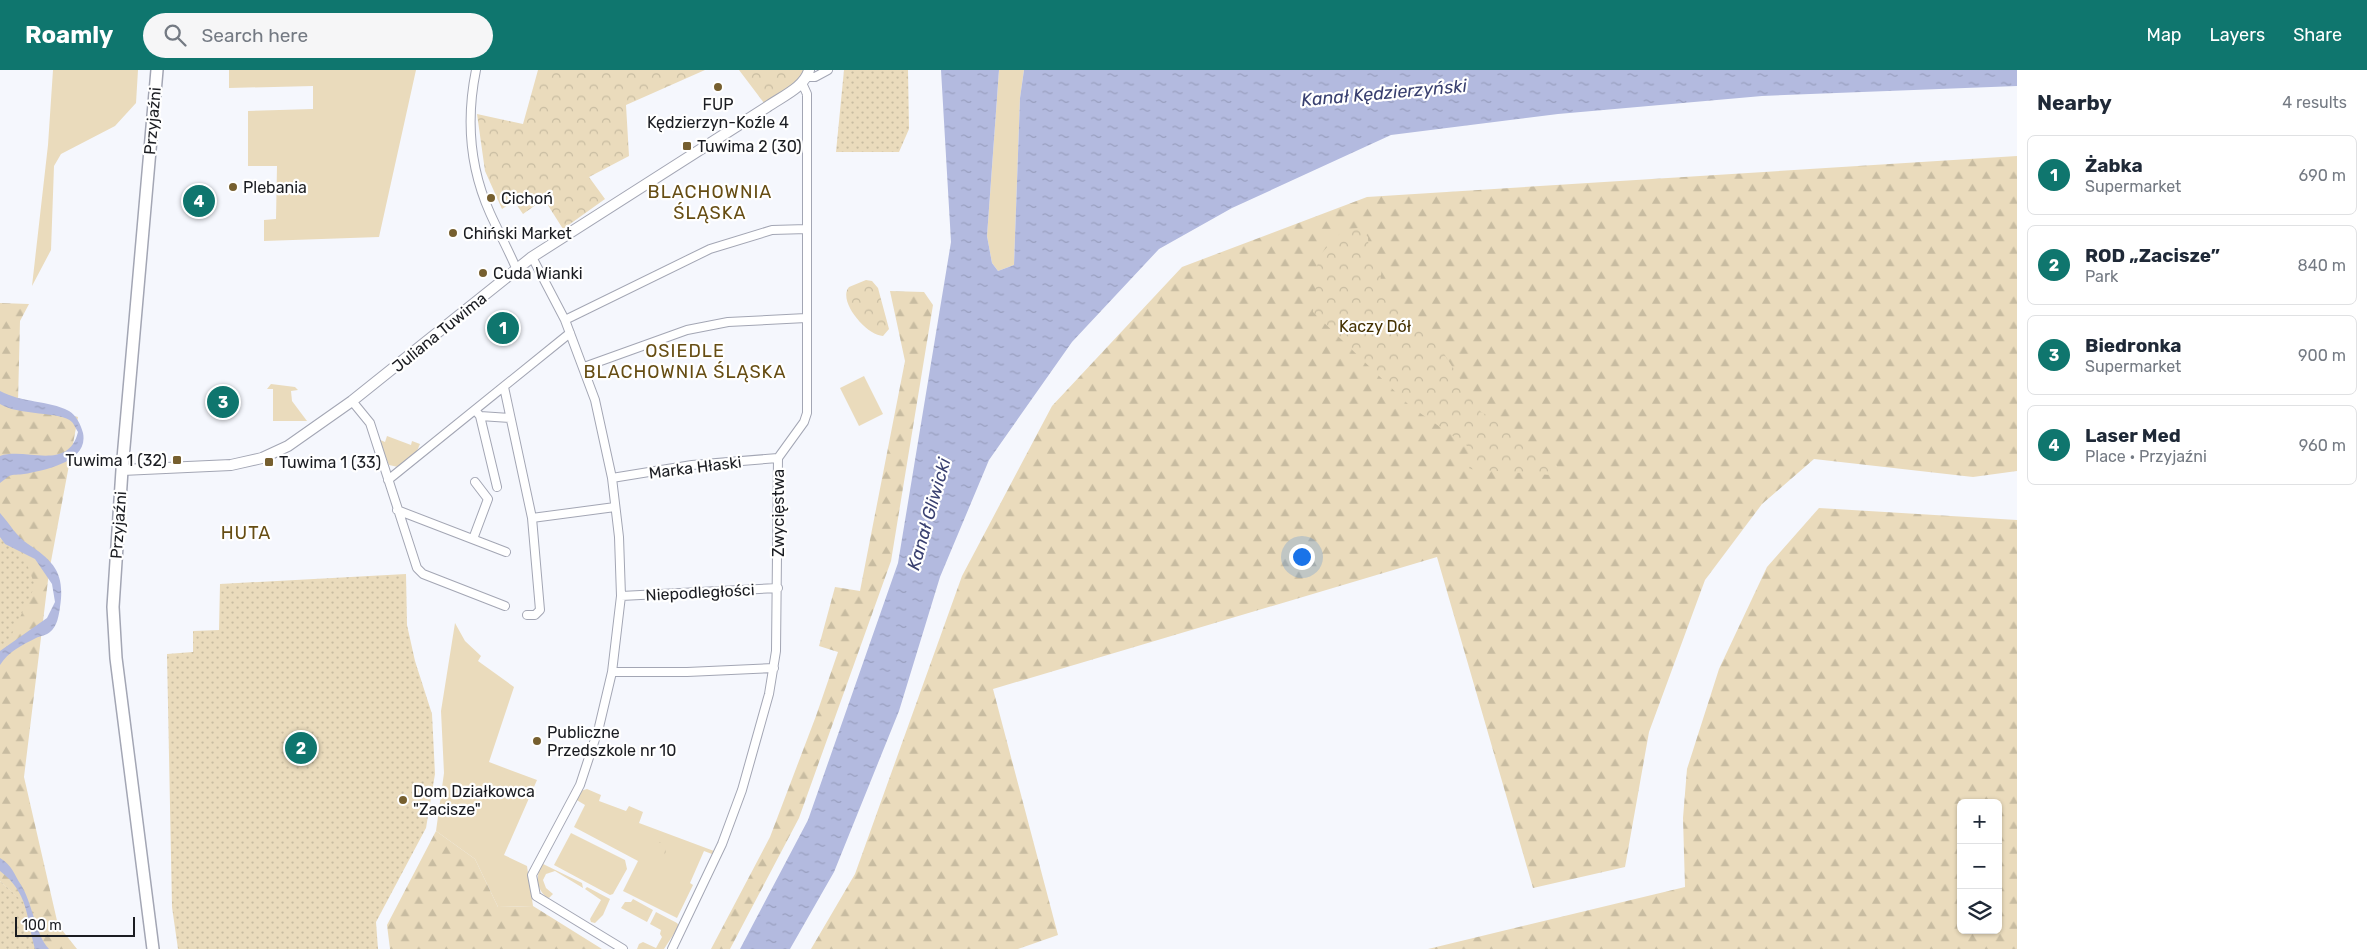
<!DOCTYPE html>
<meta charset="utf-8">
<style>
:root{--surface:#fff;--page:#f6f6f7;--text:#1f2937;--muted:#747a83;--line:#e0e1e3;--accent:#0f766e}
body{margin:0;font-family:Rubik,sans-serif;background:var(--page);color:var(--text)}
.controls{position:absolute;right:15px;bottom:15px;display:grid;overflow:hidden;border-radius:8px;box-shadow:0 1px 4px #0004}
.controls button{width:45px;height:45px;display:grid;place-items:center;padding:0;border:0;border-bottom:1px solid var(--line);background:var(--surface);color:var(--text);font:25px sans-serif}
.scale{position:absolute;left:15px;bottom:12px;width:120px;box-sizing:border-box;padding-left:5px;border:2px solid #1b1d22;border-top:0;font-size:14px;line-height:18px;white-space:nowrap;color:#1b1d22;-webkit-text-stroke:4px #fff;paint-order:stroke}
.you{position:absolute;left:1301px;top:486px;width:18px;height:18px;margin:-12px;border:4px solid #fff;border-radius:50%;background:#1a73e8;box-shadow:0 0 0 8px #1a73e833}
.badge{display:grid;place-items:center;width:32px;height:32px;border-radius:50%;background:var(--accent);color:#fff;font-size:16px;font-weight:700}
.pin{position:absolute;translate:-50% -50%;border:2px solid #fff;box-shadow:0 1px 5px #0006}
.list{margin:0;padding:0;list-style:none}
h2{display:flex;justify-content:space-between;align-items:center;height:65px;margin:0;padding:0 20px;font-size:21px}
h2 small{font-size:16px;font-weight:400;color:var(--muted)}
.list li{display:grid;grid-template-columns:32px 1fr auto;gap:15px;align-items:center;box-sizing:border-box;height:80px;margin:0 10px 10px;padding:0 10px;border:1px solid var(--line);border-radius:8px}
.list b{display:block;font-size:19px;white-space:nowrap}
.list p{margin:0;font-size:16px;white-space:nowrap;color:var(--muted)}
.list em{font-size:16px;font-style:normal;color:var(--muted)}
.icon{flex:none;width:28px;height:28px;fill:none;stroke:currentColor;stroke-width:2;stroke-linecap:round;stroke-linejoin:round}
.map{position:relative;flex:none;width:2017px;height:879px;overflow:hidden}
header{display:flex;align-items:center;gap:30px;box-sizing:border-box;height:70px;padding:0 25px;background:var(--accent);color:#fff}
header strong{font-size:24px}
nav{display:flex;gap:28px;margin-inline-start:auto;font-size:18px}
.search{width:350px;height:45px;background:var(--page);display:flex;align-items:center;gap:12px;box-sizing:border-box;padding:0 18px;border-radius:28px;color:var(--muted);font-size:19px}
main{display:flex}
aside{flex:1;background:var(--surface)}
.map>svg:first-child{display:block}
.grass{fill:#eadbbc}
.forest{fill:url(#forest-firs);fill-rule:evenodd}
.park{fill:url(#park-crowns)}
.garden{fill:url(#garden-dots)}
.water{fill:url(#water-ripples)}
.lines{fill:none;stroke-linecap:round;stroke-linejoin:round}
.minor-casing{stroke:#a3a6b4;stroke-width:10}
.tertiary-casing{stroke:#a3a6b4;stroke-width:12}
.secondary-casing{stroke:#a3a6b4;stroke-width:14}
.minor{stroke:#fff;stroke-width:8}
.tertiary{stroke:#fff;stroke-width:10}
.secondary{stroke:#fff;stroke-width:11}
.poi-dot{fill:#765f2f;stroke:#fff;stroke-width:2}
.labels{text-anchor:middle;stroke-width:4.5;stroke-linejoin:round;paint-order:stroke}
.poi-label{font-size:16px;fill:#1b1d22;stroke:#fff;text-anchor:start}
.street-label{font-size:16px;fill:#1b1d22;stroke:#fff}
.park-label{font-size:16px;fill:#443101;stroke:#fff}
.water-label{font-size:18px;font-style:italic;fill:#394070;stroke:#fff}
.neighbourhood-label{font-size:18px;letter-spacing:1px;fill:#664d13;stroke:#fff}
</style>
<header>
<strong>Roamly</strong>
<div class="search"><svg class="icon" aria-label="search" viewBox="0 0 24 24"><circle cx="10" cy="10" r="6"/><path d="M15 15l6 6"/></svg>Search here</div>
<nav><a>Map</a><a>Layers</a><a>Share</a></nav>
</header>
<main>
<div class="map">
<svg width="2017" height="879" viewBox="0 0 2017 879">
<defs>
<pattern id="forest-firs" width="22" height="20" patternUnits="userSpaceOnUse" patternTransform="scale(1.25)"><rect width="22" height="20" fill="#eadbbc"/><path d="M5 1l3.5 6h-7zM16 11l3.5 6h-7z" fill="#c8bca1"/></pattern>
<pattern id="park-crowns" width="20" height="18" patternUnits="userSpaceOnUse" patternTransform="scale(1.25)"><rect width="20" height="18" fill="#eadbbc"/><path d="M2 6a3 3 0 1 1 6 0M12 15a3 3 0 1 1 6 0" fill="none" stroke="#c8bca1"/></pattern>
<pattern id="garden-dots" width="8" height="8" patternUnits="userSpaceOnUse" patternTransform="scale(1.25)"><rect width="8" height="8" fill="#eadbbc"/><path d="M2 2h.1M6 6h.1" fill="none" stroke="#c8bca1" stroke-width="1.8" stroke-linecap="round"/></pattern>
<pattern id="water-ripples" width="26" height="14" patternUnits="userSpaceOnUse" patternTransform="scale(1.25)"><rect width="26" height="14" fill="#b3badf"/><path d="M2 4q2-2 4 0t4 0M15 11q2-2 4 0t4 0" fill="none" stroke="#999fbf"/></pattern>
</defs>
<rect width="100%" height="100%" fill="#f5f7fd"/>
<path class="grass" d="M53 0H138L136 33 115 56 61 84 54 96 51 180 32 216 48 75Z
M229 0H416L379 167 264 171V150L276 149 277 96H248V41L313 39V16L229 18Z
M999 0H1024L1020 28 1014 195 998 201 992 193 987 166Z
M864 306 883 344 859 356 840 318Z
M271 314 295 317 298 320 291 321 292 331 307 351H273V319H267Z
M387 366 411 375 412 371 420 374 417 381 398 397 389 395 378 369 385 372Z
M455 553 465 571 481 586 478 591 514 617 489 692 537 710 504 785 527 796 533 836 498 837 475 789 436 761 444 703 441 641Z
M587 719 601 725 599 731 626 741 629 736 643 742 639 753 714 781 712 784 704 781 690 813 693 815 677 848 623 821 638 791 574 757 585 735 575 729 580 721Z
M571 763 625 790 627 799 613 824 610 825 554 795Z
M541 793 582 813 583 818 555 801 546 804 543 810 546 818 553 824 549 828 546 827C535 817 537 806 541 793Z
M587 817 610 829 603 845 595 853 591 852 590 849 601 830 585 819Z
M633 829 653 840 647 852 621 838 625 832H631Z
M656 842 677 853 679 856 664 879H637L639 874 643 872 656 878 662 867 660 864 661 860 650 854Z"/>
<path class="forest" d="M2017 86V401L1973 407 1814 389 1762 434 1705 510 1649 662 1625 797 1533 818 1437 487 993 619 1058 865 1018 879H811L855 804 962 506 1052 336 1182 197 1367 127Z
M890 221 924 222 933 235 891 491 799 748 730 879H711L770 767 816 646 838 582 819 576 835 517 860 521 905 291Z
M0 233 29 234 20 251 18 332 78 347 49 502 24 707 58 855 77 879H34L33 842 0 811V589L21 477 0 468Z
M1819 438 2017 450V879H1428L1685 817 1683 748 1687 699 1719 599 1767 497ZM1961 733H1998V860H1961Z
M436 761 475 789 498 837 533 836 602 879H390L387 855Z"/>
<path class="park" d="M538 0H705L626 35 629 86 589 107 605 129 563 159 544 129 523 144 514 131 502 139 485 101 477 44 523 54Z
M739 0H809L767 37Z
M1360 158 1368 167 1369 189 1382 198 1379 220 1396 230 1443 282 1481 342 1498 351 1555 393 1563 406 1469 399 1473 380 1410 336 1313 242 1318 187 1344 159Z
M866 210 872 211 878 218 889 259 883 266C867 266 837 231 849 217Z
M650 780a8 8 0 1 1 16 0a8 8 0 1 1-16 0Z"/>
<path class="garden" d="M844 0H908L909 59 899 82H836Z
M0 468 21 477 35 516 0 589Z
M406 504 407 555 415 591 432 644 435 704 426 758 376 852 378 879H178L172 837 167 584 193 582V561L219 560 220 514Z
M0 811 34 842V879H0Z"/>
<path class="water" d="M941 0H999L987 166 992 193 998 201 1014 195 1020 28 1024 0H2017V16L1762 26 1558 44 1391 65 1232 138 1159 179 1072 272 989 390 940 507 899 641 834 802 790 879H740L808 750 898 493 951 172Z
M0 321C22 333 48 330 69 341 76 345 81 355 83 363 89 392 44 400 24 404 19 405 13 404 9 406 6 408 3 411 0 413V386C26 377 68 402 78 362 76 359 74 354 72 352 61 341 19 346 0 334Z
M0 443C9 453 17 467 28 474 55 492 65 504 60 537 59 545 57 557 50 562 47 565 40 566 36 568 22 575 8 582 0 595V581L47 548 55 532 52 514 35 489 5 474 0 467Z
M0 788C12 795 14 804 21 815 33 834 35 864 49 879H35C26 847 29 823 0 801Z"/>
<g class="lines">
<g class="minor-casing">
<path id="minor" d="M476 0C466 49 469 96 490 143 498 161 508 179 516 198
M807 7H815L828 0
M532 187 565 250 595 330 612 408 619 467 621 526 612 602 599 657 580 715 532 805 536 826 623 879
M565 250 710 179 772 160 807 159
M584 297 687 260 728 252 806 248
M504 317 532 448 540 540 535 545H527
M352 331 370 353 417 498 423 504 505 536
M475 340 480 346 497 417
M480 346 510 348
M612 408 692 395 778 388
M388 410 570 263
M397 440 506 482
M532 448 615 437
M473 469 488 429 475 412
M621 526 778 518
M612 602H687L774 598
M672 879 722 774 742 720 769 624 776 581 778 388 804 352 807 343V24L802 13"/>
</g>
<g class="tertiary-casing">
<path id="tertiary" d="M122 400 231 395 262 388 288 376 352 331 532 187 767 37C781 27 805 17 809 0"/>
</g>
<g class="secondary-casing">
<path id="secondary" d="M153 879 116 588 113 537 122 400 157 0"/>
</g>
<use href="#minor" class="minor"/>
<use href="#tertiary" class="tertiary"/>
<use href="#secondary" class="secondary"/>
</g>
<g class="poi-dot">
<circle cx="718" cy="17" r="5"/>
<rect x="682" y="71" width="10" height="10" rx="2.5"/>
<circle cx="233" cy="117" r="5"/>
<circle cx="491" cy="128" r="5"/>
<circle cx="453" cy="163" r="5"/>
<circle cx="483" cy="203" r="5"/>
<rect x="172" y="385" width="10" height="10" rx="2.5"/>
<rect x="264" y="387" width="10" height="10" rx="2.5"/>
<circle cx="537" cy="671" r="5"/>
<circle cx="403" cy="730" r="5"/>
</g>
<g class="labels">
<g class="poi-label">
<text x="718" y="40" text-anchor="middle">FUP<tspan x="718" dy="18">Kędzierzyn-Koźle 4</tspan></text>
<text x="697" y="82">Tuwima 2 (30)</text>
<text x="243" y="123">Plebania</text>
<text x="501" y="134">Cichoń</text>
<text x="463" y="169">Chiński Market</text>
<text x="493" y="209">Cuda Wianki</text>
<text x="167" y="396" text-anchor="end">Tuwima 1 (32)</text>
<text x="279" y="398">Tuwima 1 (33)</text>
<text x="547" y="668">Publiczne<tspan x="547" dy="18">Przedszkole nr 10</tspan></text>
<text x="413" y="727">Dom Działkowca<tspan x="413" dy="18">"Zacisze"</tspan></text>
</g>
<g class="street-label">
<text transform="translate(152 51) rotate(-85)" y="6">Przyjaźni</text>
<text transform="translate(439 262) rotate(-39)" y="6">Juliana Tuwima</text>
<text transform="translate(695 397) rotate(-7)" y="6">Marka Hłaski</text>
<text transform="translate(778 443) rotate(-90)" y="6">Zwycięstwa</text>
<text transform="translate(118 455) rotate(-86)" y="6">Przyjaźni</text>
<text transform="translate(700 522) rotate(-3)" y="6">Niepodległości</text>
</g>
<g class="park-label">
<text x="1375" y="262">Kaczy Dół</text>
</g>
<g class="water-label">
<text transform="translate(1384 23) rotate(-5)" y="6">Kanał Kędzierzyński</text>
<text transform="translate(929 444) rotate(-74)" y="6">Kanał Gliwicki</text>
</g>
<g class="neighbourhood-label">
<text x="710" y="128">BLACHOWNIA<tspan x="710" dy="21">ŚLĄSKA</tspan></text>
<text x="685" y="287">OSIEDLE<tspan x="685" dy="21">BLACHOWNIA ŚLĄSKA</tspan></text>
<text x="246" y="469">HUTA</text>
</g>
</g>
</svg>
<div class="controls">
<button>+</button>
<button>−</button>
<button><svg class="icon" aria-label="layers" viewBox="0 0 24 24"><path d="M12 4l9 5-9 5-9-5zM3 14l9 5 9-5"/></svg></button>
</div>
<div class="scale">100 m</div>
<div class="you"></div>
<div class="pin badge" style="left:503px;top:258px">1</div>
<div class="pin badge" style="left:301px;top:678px">2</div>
<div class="pin badge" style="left:223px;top:332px">3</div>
<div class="pin badge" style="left:199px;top:131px">4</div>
</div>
<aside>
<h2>Nearby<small>4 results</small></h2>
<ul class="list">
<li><span class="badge">1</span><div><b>Żabka</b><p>Supermarket</p></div><em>690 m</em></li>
<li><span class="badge">2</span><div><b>ROD „Zacisze”</b><p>Park</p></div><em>840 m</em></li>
<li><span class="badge">3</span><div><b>Biedronka</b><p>Supermarket</p></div><em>900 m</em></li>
<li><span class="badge">4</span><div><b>Laser Med</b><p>Place · Przyjaźni</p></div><em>960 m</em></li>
</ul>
</aside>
</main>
